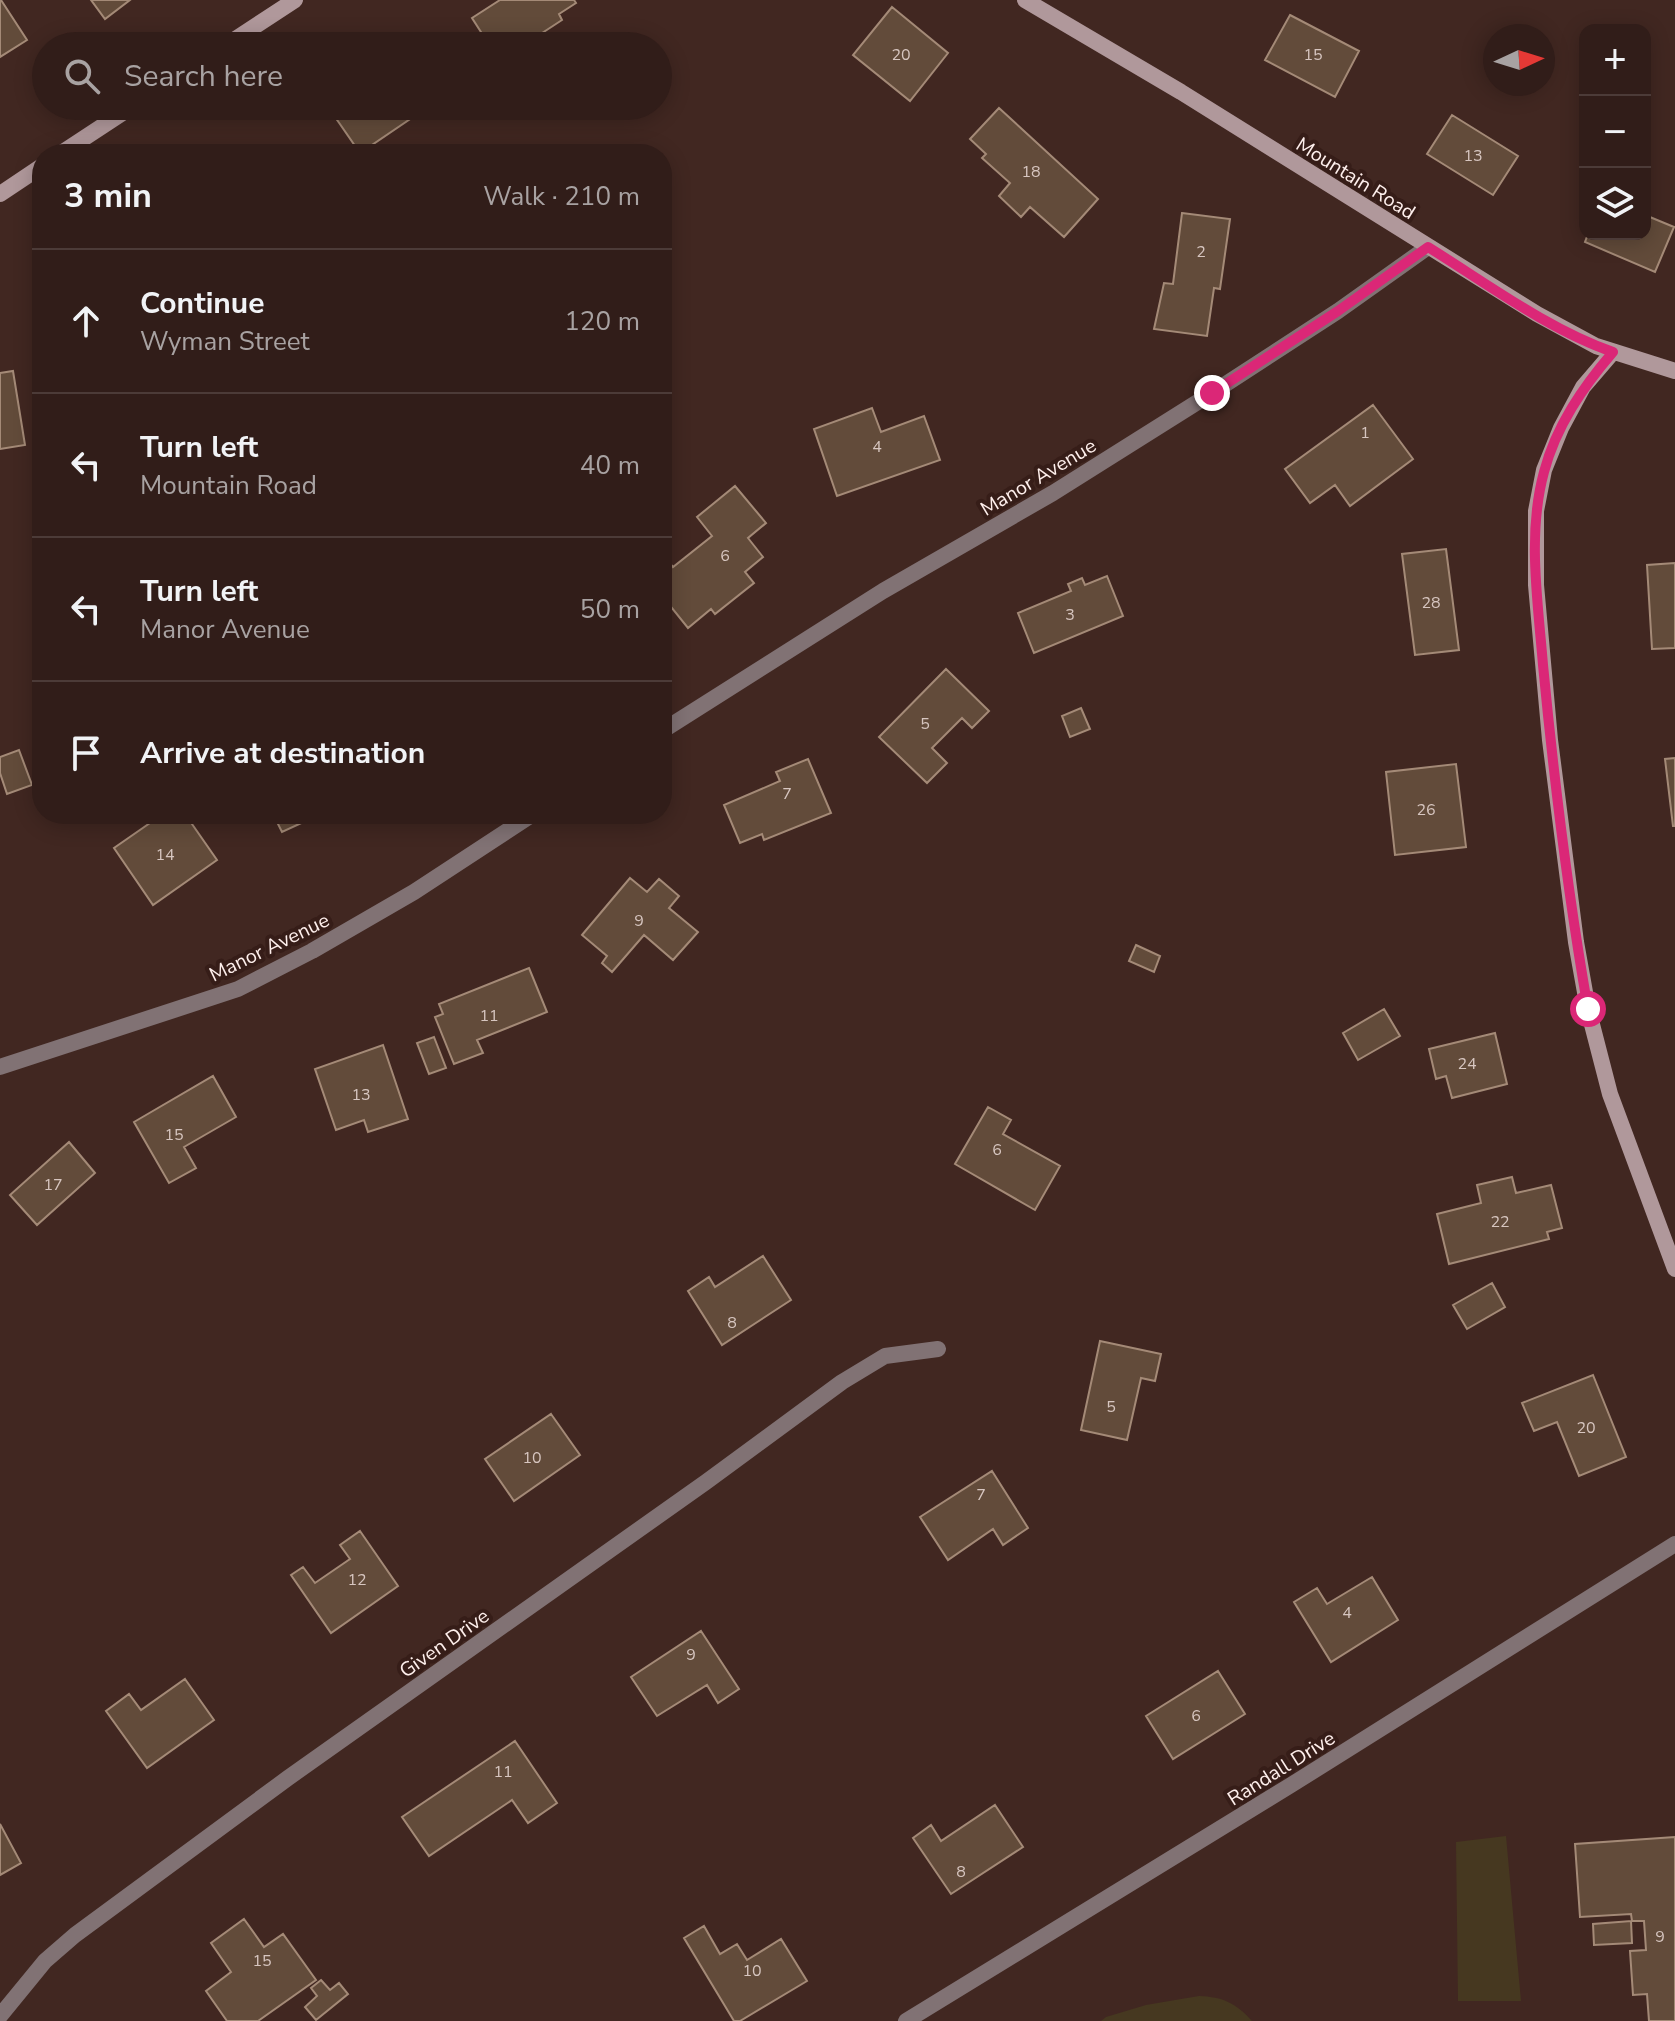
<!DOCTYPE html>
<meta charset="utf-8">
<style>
:root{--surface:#311d19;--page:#392622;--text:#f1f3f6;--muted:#a8a2a2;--line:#4c3b38}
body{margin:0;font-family:"Nunito Sans",sans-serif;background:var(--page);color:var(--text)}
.controls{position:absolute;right:24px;top:24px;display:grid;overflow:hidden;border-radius:16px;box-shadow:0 4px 20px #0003}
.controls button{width:72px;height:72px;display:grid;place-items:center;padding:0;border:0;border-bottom:2px solid var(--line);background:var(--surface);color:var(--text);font:40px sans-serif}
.compass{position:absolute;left:1483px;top:24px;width:72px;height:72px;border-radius:50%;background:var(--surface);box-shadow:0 4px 20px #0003;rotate:86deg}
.stop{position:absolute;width:24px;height:24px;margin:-18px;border:6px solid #db2777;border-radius:50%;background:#fff}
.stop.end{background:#db2777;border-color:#fff;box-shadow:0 2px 8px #0008}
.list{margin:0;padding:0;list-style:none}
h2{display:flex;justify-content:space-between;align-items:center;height:104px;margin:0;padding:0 32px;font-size:34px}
h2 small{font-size:26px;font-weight:400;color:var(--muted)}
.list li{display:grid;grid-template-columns:52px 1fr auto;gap:24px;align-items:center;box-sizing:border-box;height:144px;padding:0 32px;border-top:2px solid var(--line)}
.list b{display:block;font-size:30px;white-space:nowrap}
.list p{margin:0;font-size:26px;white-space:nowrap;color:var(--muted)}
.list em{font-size:26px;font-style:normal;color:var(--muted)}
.icon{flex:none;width:44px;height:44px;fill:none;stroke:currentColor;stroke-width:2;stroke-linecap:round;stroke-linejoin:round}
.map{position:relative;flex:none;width:1675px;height:2021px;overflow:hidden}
.search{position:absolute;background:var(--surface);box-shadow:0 4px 20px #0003;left:32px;top:32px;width:640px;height:88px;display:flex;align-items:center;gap:20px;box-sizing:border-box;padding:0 28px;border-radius:44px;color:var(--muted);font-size:30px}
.panel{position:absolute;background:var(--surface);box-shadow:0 4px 20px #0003;left:32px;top:144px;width:640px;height:680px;border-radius:32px}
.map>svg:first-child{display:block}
.green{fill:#463820}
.building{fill:#624b3a;stroke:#a48a77;stroke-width:2}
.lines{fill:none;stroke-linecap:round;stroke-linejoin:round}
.street{stroke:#817274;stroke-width:16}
.secondary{stroke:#b0989b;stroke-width:16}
.route{stroke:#db2777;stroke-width:10}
.labels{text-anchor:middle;stroke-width:8;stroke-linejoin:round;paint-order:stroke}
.number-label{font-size:16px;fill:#d7c6c0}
.street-label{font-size:20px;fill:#feefec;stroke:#361d18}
</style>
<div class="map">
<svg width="1675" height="2021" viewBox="0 0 1675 2021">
<rect width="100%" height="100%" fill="#412721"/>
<path class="green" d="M1506 1836 1521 2001H1458L1456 1842Z
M1199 1996C1223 1997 1236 2003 1252 2021H1101L1106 2017 1146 2005Z"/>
<path class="building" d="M1 0 27 40 0 57V1Z
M91 0H130L105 19Z
M500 0H574L576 3 559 14 562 20 530 41 534 46H490L472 18Z
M892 7 948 53 910 101 853 55Z
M1290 15 1359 51 1335 97 1265 60Z
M344 106H414L419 113 360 153 333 114Z
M999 108 1098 199 1064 237 1030 207 1021 217 999 196 1010 183 982 158 986 154 970 139Z
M1452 115 1518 156 1493 195 1427 154Z
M1182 213 1230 219 1220 289 1214 288 1207 336 1154 329 1164 283 1173 284Z
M1645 215 1674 227 1655 272 1585 242 1588 234H1645Z
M13 371 25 445 0 449V373Z
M1373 405 1413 459 1350 506 1335 485 1310 503 1285 469Z
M872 408 881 432 924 416 940 460 837 496 814 429Z
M735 486 766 523 748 538 763 557 745 572 754 583 715 614 711 609 688 628 663 597 669 592 662 583V553L673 567 712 536 697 517Z
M1446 549 1459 650 1415 655 1402 554Z
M1675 563V648L1652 649 1647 565Z
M1107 576 1123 616 1034 653 1018 613 1071 591 1068 584 1082 578 1085 585Z
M946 669 989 711 972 728 962 718 932 748 947 763 927 783 879 737Z
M1081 708 1090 729 1070 737 1062 716Z
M19 750 32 785 7 794 0 773V757Z
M1675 758V826H1673L1665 759Z
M808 759 831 813 764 840 762 834 740 843 724 805 780 781 776 772Z
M1456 764 1466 847 1395 855 1386 772Z
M163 814H185L217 860 153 905 114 848Z
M273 814H321L282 832Z
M630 878 647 892 659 879 679 896 669 908 698 932 673 960 644 935 612 972 602 963 607 956 582 935Z
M1136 945 1160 956 1154 972 1129 961Z
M529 968 547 1012 477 1040 483 1053 454 1064 435 1017 443 1014 439 1004Z
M1384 1009 1400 1036 1358 1060 1343 1033Z
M1495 1033 1507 1084 1452 1098 1446 1076 1436 1079 1429 1049Z
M434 1037 446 1068 429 1074 417 1043Z
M383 1045 408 1119 368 1132 364 1120 336 1130 315 1069Z
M213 1076 236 1117 184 1147 196 1168 169 1183 134 1122Z
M988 1107 1011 1120 1003 1134 1060 1166 1035 1210 955 1164Z
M69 1142 95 1173 37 1225 10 1195Z
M1512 1177 1516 1193 1551 1185 1562 1228 1547 1232 1549 1239 1449 1264 1437 1214 1481 1203 1477 1185Z
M763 1256 791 1300 722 1345 688 1291 709 1277 715 1287Z
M1492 1283 1505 1307 1467 1329 1453 1305Z
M1100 1341 1161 1354 1155 1381 1141 1378 1127 1440 1081 1430Z
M1593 1375 1626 1457 1579 1476 1557 1422 1534 1431 1522 1403Z
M551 1414 580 1455 514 1501 485 1459Z
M992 1471 1028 1528 1003 1545 993 1529 948 1560 920 1517Z
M360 1531 398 1586 331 1633 291 1575 303 1567 315 1583 350 1559 340 1545Z
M1372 1577 1398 1620 1331 1662 1294 1602 1317 1588 1327 1604Z
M701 1631 739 1689 718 1703 707 1685 657 1716 631 1677Z
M1218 1671 1245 1714 1173 1759 1146 1716Z
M185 1679 214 1720 147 1768 106 1711 129 1694 141 1710Z
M515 1741 557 1803 528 1823 512 1800 429 1856 402 1817Z
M995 1805 1023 1847 951 1894 913 1838 931 1825 941 1841Z
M0 1824 21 1863 0 1875Z
M1675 1837V2021H1649L1647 1994 1633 1995 1630 1951 1646 1950 1644 1921H1632L1631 1914 1580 1917 1575 1844Z
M244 1919 264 1947 283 1934 316 1980 258 2021H227L206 1991 231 1972 211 1943Z
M1631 1921 1632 1943 1594 1945 1593 1924Z
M704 1926 720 1954 737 1944 747 1960 781 1939 807 1981 740 2021H734L684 1938Z
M321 1980 330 1990 339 1983 348 1994 316 2020 305 2007 317 1996 311 1988Z"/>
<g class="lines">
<path class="street" d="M662 731 883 591 1053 493 1212 393 1338 311 1428 247
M0 1067 238 989 312 951 414 892 533 814
M0 2016 45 1961 75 1935 288 1778 706 1482 842 1382 885 1356 938 1349
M906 2021 1291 1785 1675 1544"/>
<path class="secondary" d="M1025 0 1181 92 1537 314 1596 346 1675 371
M225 46 295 0
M60 154 133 106
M0 194 42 166
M1613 352 1583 387 1561 428 1544 470 1536 511V585L1550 740 1576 942 1588 1009 1610 1094 1675 1269"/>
</g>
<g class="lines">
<path class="route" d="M1212 393 1338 311 1428 247C1486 283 1549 330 1613 352 1583 387 1556 426 1544 472 1527 534 1538 602 1543 665 1554 780 1568 895 1588 1009"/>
</g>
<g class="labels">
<g class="number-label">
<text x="901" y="60">20</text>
<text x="1313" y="60">15</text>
<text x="1473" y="161">13</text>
<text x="1031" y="177">18</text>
<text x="1201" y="257">2</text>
<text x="1365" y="438">1</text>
<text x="877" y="452">4</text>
<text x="725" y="561">6</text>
<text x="1431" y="608">28</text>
<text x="1070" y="620">3</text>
<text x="925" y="729">5</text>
<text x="787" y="799">7</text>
<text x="1426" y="815">26</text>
<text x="165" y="860">14</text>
<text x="639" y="926">9</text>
<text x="489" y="1021">11</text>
<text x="1467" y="1069">24</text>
<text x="361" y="1100">13</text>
<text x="174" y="1140">15</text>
<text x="997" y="1155">6</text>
<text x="53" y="1190">17</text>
<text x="1500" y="1227">22</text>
<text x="732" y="1328">8</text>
<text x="1111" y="1412">5</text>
<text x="1586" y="1433">20</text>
<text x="532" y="1463">10</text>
<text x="981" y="1500">7</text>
<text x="357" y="1585">12</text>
<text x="1347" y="1618">4</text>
<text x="691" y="1660">9</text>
<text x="1196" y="1721">6</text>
<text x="503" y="1777">11</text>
<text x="961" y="1877">8</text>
<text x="1660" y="1942">9</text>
<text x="262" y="1966">15</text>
<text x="752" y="1976">10</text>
</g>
<g class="street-label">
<text transform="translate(1356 178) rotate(32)" y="7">Mountain Road</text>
<text transform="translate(1038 477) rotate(-31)" y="7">Manor Avenue</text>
<text transform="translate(269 947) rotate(-26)" y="7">Manor Avenue</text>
<text transform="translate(444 1643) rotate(-35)" y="7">Given Drive</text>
<text transform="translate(1281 1768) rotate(-32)" y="7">Randall Drive</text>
</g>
</g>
</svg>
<div class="controls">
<button>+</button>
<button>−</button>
<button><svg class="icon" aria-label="layers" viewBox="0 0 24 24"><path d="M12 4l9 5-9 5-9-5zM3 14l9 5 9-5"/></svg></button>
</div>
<svg class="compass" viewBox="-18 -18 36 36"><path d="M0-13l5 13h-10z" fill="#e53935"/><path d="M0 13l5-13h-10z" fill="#a8a2a2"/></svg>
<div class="stop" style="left:1588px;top:1009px"></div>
<div class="stop end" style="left:1212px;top:393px"></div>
<div class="search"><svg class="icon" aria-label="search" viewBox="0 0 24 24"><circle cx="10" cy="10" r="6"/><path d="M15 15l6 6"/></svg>Search here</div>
<section class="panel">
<h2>3 min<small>Walk · 210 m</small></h2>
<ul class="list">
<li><svg class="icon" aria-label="ahead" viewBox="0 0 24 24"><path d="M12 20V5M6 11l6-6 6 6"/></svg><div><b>Continue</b><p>Wyman Street</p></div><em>120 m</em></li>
<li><svg class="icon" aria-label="left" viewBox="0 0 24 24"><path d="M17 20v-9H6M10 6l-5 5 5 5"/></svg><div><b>Turn left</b><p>Mountain Road</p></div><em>40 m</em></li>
<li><svg class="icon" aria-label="left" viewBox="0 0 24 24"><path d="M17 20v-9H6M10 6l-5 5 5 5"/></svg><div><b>Turn left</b><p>Manor Avenue</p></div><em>50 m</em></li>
<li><svg class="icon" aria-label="arrive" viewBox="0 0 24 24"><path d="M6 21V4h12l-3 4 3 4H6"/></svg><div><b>Arrive at destination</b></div></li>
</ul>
</section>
</div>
